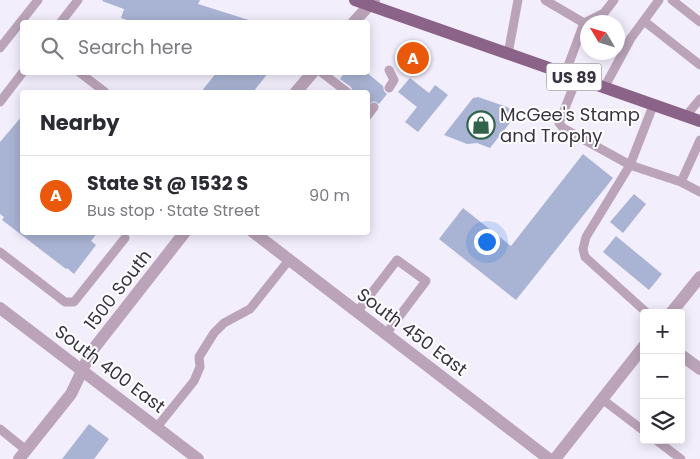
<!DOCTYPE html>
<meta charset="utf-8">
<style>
:root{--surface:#fff;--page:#f7f7f7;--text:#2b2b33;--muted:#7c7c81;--line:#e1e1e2;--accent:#ea580c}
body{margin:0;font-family:Poppins,sans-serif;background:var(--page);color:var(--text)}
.controls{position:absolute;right:15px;bottom:15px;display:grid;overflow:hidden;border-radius:5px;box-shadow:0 2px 12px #0003}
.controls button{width:45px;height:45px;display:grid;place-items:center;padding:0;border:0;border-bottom:1px solid var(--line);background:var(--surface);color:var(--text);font:25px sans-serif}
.compass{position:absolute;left:580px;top:15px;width:45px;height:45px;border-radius:50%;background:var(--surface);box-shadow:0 2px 12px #0003;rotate:308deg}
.you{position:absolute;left:486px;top:241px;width:18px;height:18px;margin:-12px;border:4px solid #fff;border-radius:50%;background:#1a73e8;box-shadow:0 0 0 8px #1a73e833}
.badge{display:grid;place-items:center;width:32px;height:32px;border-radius:50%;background:var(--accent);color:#fff;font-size:16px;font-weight:700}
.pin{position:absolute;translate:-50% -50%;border:2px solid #fff;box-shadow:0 1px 5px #0006}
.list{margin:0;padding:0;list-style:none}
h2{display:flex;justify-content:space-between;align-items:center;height:65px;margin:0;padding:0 20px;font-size:21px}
h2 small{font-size:16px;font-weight:400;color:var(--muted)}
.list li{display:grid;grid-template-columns:32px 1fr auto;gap:15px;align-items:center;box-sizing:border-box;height:80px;padding:0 20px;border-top:1px solid var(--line)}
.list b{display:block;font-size:19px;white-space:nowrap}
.list p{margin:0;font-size:16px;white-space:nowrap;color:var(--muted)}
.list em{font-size:16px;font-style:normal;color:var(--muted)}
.icon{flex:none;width:28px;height:28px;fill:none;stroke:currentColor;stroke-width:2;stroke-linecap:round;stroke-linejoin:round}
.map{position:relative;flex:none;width:700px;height:459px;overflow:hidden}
.search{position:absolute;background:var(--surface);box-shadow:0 2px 12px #0003;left:20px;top:20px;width:350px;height:55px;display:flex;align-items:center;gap:12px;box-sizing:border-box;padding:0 18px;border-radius:5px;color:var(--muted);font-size:19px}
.panel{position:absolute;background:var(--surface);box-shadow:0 2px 12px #0003;left:20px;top:90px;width:350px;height:145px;border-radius:5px}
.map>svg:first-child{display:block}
.building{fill:#a9b3d3}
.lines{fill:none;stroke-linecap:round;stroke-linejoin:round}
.service{stroke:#bba4b9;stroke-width:9}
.minor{stroke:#bba4b9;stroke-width:12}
.tertiary{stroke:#bba4b9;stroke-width:12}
.primary{stroke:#8b6389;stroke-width:12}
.labels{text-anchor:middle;stroke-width:4;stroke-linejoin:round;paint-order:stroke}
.shield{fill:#fff;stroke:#74707a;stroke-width:1}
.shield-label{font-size:16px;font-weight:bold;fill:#383341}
.poi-label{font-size:18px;fill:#383341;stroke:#fff;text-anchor:start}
.street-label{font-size:18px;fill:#383341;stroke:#fff}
</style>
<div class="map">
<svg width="700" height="459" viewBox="0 0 700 459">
<rect width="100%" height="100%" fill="#f3eefc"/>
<path class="building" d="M103 0H200L198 4 252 21V22H127V20L121 18 124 9 102 1Z
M217 72H269L253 92H201Z
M345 72H366L383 86 384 91 387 94 379 104 374 101 368 105V92H353L351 87 340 79Z
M410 78 429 93 435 85 448 95 418 132 405 122 417 107 398 92Z
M478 97 507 107 517 114 490 148 477 143 467 144 444 135 473 98Z
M22 116V232H98L91 241 96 245 74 274 67 268 66 269 2 220 4 217 0 214V142Z
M583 154 613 178 516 300 439 239 463 208 511 246Z
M634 194 646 204 623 233 610 222Z
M616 236 662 274 649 290 603 252Z
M89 424 109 439 94 459H62Z"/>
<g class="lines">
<path class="service" d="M545 0 584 23 604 13 614 0
M672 0 700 22
M644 21 700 65
M61 22 78 0
M0 48 38 0
M508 54 518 0
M389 70 394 80 389 88
M79 72 105 92
M321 72 347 92
M565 74 584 23
M577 78 559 123 563 128 630 165 681 182 700 192
M604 88 631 38 659 0
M0 102 23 72
M368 115 374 107
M686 116 700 99
M681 182 700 140
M0 252 65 302H74L125 238
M357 312 397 260 426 281 386 334
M647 313 585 257 583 249 586 237 630 165 653 106
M602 399 644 431
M157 427 194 381 200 367 199 357 214 333 224 323 250 309 289 260
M0 429 26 450
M656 440 681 459"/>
<path class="minor" d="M253 232 549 459
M681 355 700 369
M19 459 71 394 82 371"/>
<path class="tertiary" d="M354 22 374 0
M296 92 313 72
M0 308 198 459
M671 313 700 277
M82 371 91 352 185 232
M555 459 644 346"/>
<path class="primary" d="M355 0 700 121"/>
</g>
<defs>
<g id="shop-ring" transform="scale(1.4375)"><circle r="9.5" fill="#fff" stroke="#30644a" stroke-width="1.5"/><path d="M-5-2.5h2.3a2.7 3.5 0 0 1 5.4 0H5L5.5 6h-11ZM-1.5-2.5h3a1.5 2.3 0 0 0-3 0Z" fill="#30644a"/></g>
</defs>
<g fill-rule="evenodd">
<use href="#shop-ring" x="481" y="125"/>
</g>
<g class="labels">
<rect class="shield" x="546.5" y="63.5" width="55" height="27" rx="4"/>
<g class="shield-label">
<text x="574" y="83">US 89</text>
</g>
<g class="poi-label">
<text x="500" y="121">McGee's Stamp<tspan x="500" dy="21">and Trophy</tspan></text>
</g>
<g class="street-label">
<text transform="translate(118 290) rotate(-52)" y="6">1500 South</text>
<text transform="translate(412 332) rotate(37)" y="6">South 450 East</text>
<text transform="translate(110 369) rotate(37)" y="6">South 400 East</text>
</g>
</g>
</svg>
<div class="controls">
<button>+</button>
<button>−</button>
<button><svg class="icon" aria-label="layers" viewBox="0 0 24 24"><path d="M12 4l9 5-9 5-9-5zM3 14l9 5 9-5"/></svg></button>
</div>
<svg class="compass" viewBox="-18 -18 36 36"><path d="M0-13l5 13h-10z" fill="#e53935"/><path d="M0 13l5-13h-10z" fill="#7c7c81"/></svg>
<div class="you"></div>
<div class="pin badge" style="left:413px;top:58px">A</div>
<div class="search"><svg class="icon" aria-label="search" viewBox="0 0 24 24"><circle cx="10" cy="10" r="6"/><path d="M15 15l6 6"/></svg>Search here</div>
<section class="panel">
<h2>Nearby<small></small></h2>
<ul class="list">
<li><span class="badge">A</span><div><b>State St @ 1532 S</b><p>Bus stop · State Street</p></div><em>90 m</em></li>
</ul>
</section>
</div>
